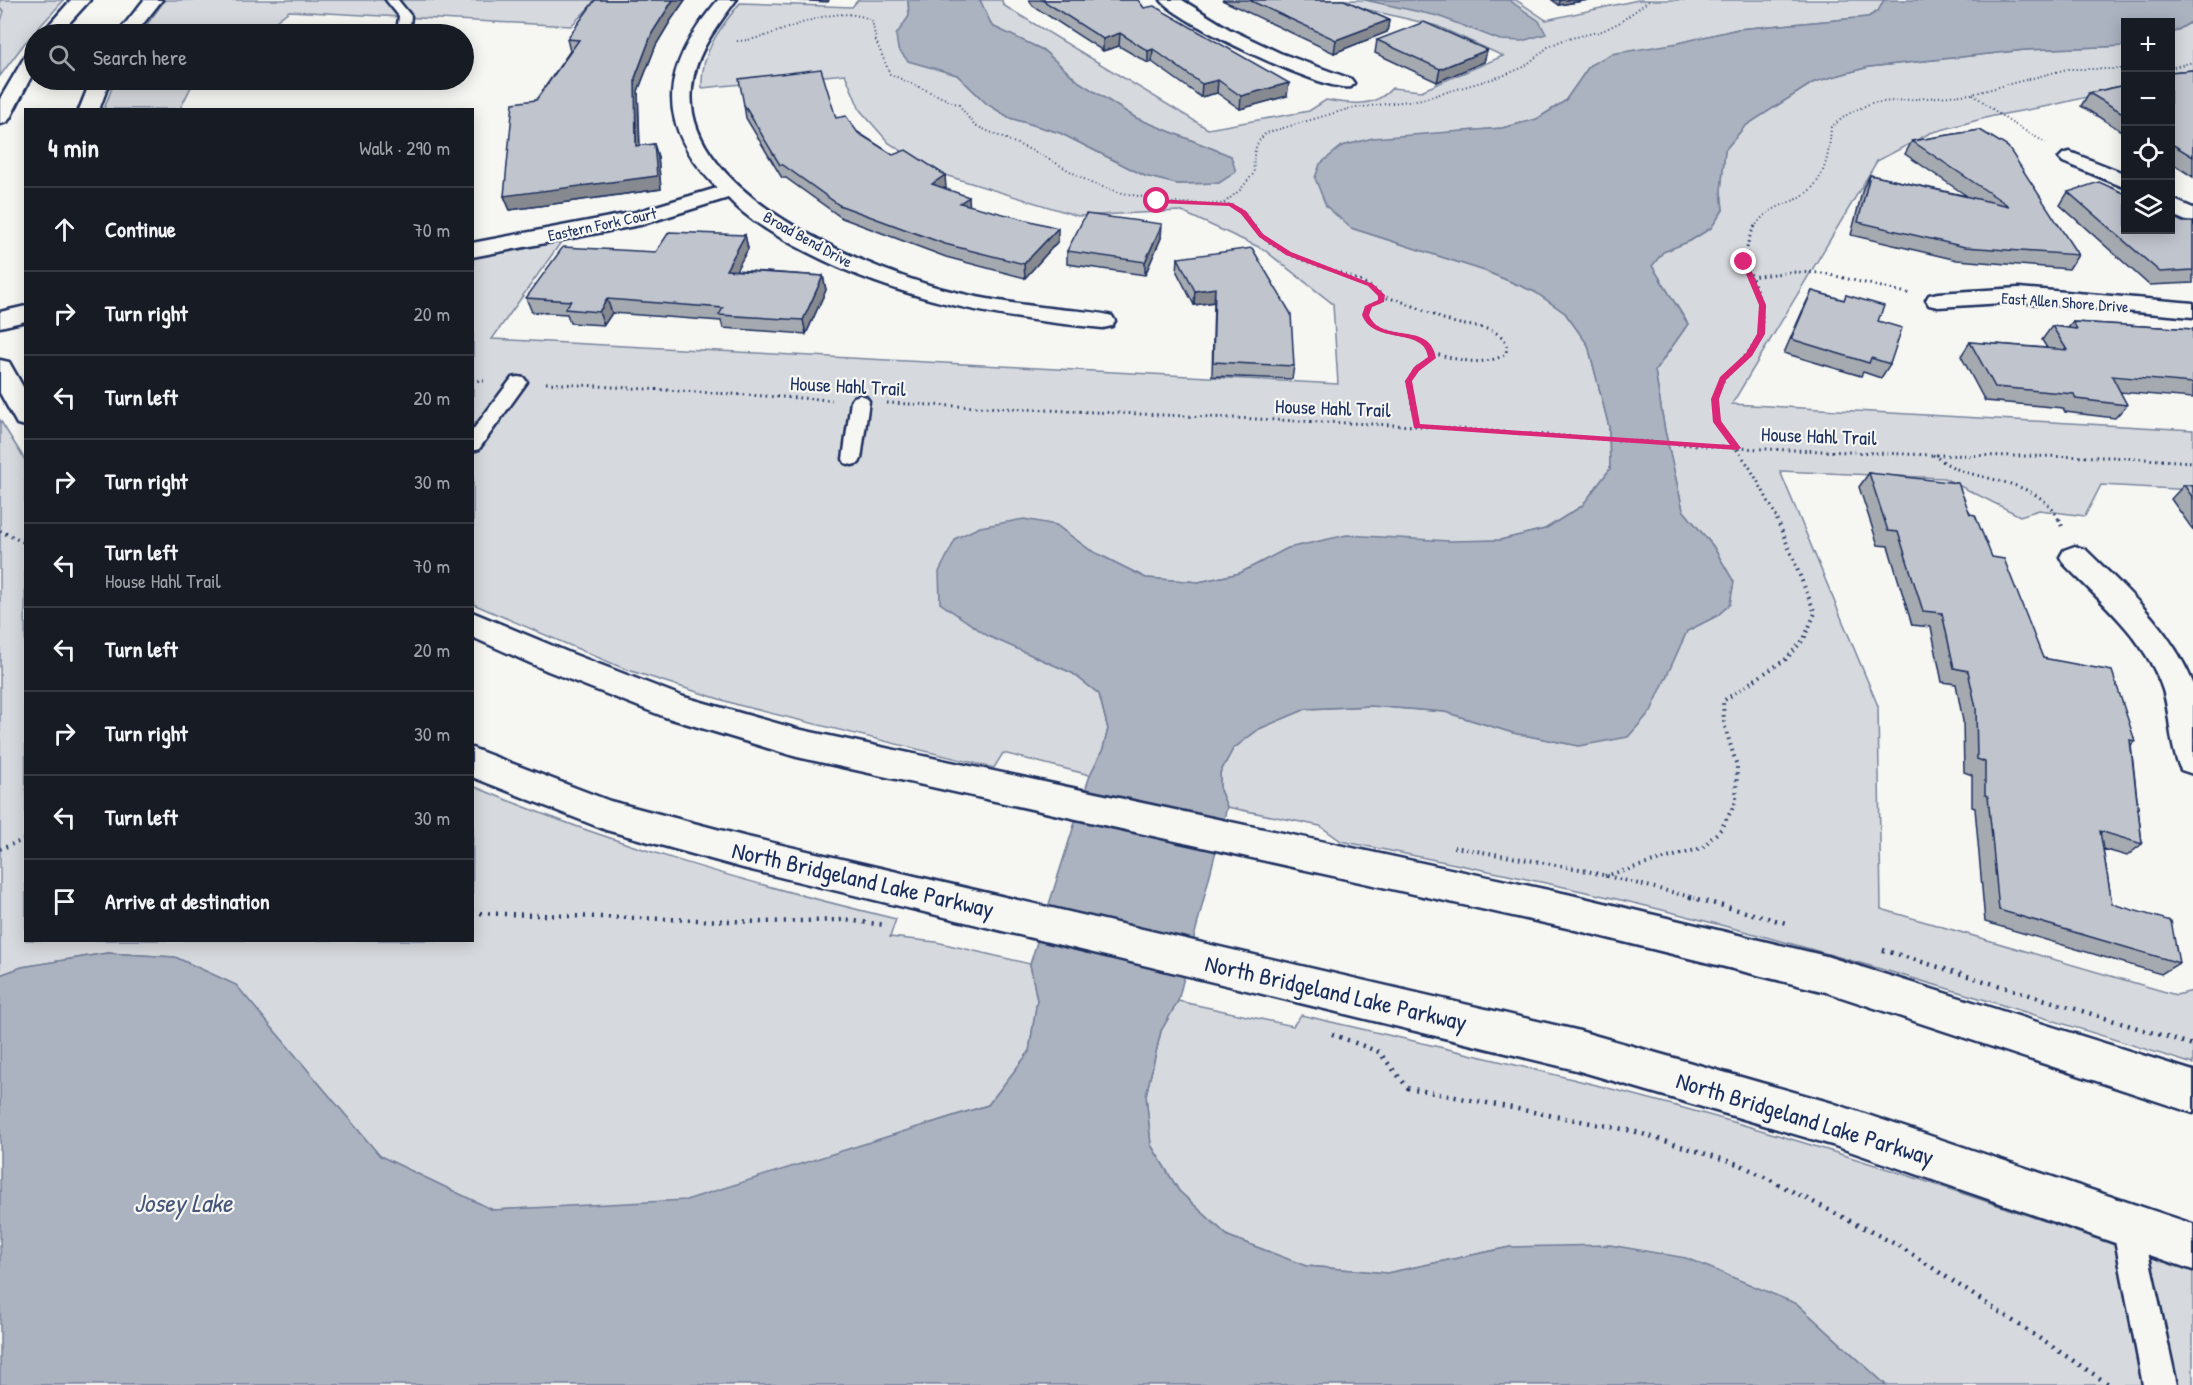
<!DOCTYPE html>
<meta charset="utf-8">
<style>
:root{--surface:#171b24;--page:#20242c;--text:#f1f3f6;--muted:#9ea1a6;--line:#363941}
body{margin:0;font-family:"Patrick Hand",sans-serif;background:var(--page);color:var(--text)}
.controls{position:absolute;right:18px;top:18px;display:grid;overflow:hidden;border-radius:0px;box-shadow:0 3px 15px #0003}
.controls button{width:54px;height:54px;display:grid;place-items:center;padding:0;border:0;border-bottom:2px solid var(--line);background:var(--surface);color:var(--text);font:30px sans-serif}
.stop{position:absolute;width:18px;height:18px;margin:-14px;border:4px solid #db2777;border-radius:50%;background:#fff}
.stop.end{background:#db2777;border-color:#fff;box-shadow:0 2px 6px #0008}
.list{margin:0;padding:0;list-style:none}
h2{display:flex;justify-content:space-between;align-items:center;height:78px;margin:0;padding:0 24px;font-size:26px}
h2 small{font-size:20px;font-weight:400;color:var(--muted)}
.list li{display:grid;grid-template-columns:39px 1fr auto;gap:18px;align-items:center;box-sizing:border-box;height:84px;padding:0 24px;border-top:2px solid var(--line)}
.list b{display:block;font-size:22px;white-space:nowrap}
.list p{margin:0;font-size:20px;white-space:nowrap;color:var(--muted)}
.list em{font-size:20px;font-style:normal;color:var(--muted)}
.icon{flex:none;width:33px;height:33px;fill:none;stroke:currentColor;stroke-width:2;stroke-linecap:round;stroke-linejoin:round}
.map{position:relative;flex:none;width:2193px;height:1385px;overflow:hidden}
.search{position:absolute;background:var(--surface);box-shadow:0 3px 15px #0003;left:24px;top:24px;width:450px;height:66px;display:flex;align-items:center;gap:15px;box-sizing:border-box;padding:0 21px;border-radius:33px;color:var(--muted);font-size:22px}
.panel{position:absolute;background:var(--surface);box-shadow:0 3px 15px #0003;left:24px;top:108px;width:450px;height:834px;border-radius:0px}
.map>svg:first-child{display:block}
.green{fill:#d6d9dd;stroke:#78849e;stroke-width:1.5}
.water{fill:#abb2c0;stroke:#717e99;stroke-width:1.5}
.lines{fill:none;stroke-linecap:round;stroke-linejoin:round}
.service-casing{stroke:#1b2f5e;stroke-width:5}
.minor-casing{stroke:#1b2f5e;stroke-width:5}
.tertiary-casing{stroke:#1b2f5e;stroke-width:5}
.secondary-casing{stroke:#1b2f5e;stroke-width:5}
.path-far3{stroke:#1b2f5e;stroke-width:2;stroke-dasharray:1 3;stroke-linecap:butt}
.path-far2{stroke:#1b2f5e;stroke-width:3;stroke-dasharray:1.5 4;stroke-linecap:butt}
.path-far1{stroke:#1b2f5e;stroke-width:4;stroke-dasharray:1.5 4.5;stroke-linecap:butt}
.path{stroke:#1b2f5e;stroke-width:4.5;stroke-dasharray:2 6;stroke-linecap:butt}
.service{fill:#f6f6f2;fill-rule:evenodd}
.minor{fill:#f6f6f2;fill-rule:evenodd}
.tertiary{fill:#f6f6f2;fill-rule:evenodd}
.secondary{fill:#f6f6f2;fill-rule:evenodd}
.wall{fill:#a5a9b0;stroke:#1b2f5e;stroke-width:1.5}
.shaded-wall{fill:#868990;stroke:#1b2f5e;stroke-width:1.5}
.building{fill:#c0c4cd;stroke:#1b2f5e;stroke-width:1.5}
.route{fill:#db2777}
.labels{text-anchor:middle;stroke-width:4.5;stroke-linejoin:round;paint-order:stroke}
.far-street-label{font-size:16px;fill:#1b2f5e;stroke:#f6f6f2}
.street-label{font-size:20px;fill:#1b2f5e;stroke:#f6f6f2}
.near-street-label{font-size:24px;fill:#1b2f5e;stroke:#f6f6f2}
.near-water-label{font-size:26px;font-style:italic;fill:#46567b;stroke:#f6f6f2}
</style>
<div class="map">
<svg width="2193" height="1385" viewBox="0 0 2193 1385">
<rect width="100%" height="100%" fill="#f6f6f2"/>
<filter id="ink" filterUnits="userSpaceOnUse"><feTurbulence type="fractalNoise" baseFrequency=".0167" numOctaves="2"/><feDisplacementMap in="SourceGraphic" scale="12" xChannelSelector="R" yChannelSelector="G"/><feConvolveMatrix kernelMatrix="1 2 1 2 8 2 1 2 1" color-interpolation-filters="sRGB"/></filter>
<g filter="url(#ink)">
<path class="green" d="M0 0H64L24 44 0 76V24L4 11 0 9Z
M165 0H596L571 26 289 11 259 34H140Z
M858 0H908L909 16 938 69 957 75 987 104 1010 118 1060 133 1145 176 1177 184 1219 183 1231 156 1136 118 1079 82 1043 50 992 26 980 0H1002L1003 5 1208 129 1309 111 1326 100C1350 104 1375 108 1392 88L1421 91 1503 56 1437 26 1352 6 1340 0H1516L1546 20 1638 0H1884L1878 11 1868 17 1738 29 1590 65 1565 101 1537 119 1502 128 1373 139 1342 146 1351 228 1485 271 1535 292 1565 313 1588 345 1609 427 1610 469 1582 506 1545 529 1500 540 1288 548 1240 573 1199 582 1146 578 1090 550 1056 525 988 636 1072 673 1099 694 1108 729 1103 749 1090 775 1003 753 994 768 738 705 625 669 473 604V258L561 242 492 339 1338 384 1333 304 1263 249 1180 211 1078 216 935 172 889 143 860 110 845 74 702 88C700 54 719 29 740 3L852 7Z
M2193 21V71L2171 77V34Z
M2125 46V88L2049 106 1993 116 1930 133 1877 161 1732 404 2193 430V490L2101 485 2085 516 2039 510 2020 516 1944 478 1780 471 1878 706 1881 909 2176 995 2193 991V1064C2033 1014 1872 964 1709 922 1588 890 1465 866 1341 841L1320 826 1227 807 1220 790V773L1233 749 1259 729 1306 709 1371 706 1445 712 1513 733 1578 746 1673 661 1687 631 1717 616 1730 604 1733 582 1713 546 1683 510 1665 431 1655 371 1688 324 1652 266 1663 252 1690 241 1711 228 1723 210 1721 191 1725 150 1745 126 1814 82 1869 67 2025 50Z
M115 80H200L191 87 180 109H104Z
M0 420 25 460 26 940H472L473 786C609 844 751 884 896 919L890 937 936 942 1030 964 1037 1000 1029 1052 988 1105 686 1201 493 1210 380 1156 236 985 175 957 107 953 22 967 0 975Z
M1178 1001 1293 1026 1301 1015C1461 1052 1623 1088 1781 1136 1919 1177 2056 1225 2193 1272V1385H1886L1797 1304 1510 1247 1387 1273 1306 1266 1228 1236 1179 1191 1151 1145 1146 1095 1161 1031Z"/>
<path class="water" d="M908 0H980L992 26 1043 50 1079 82 1136 118 1231 156 1236 172 1219 183 1177 184 1145 176 1060 133 1010 118 987 104 957 75 908 61 898 49 896 35 909 16Z
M1365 0H1509L1539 21 1546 34 1522 41 1500 40 1438 16Z
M1884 0H2193V21L2171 34 2170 22H2126L2125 46 2025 50 1869 67 1814 82 1745 126 1725 150 1721 191 1723 210 1711 228 1690 241 1663 252 1652 266 1688 324 1655 371 1665 431 1683 510 1713 546 1734 582 1730 604 1717 616 1687 631 1651 711 1628 737 1579 746 1513 733 1445 712 1371 706 1306 709 1259 729 1233 749 1220 773V790L1227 807 1178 1001 1161 1031 1146 1095 1151 1145 1179 1191 1228 1236 1306 1266 1387 1273 1510 1247 1610 1245 1686 1258 1797 1304 1886 1385H0V975L22 967 107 953 175 957 236 985 380 1156 493 1210 686 1200 988 1105 1029 1052 1037 1000 1030 964 1090 775 1103 749 1108 729 1099 694 1072 673 988 636 940 603 939 572 956 538 980 527 1024 519 1056 525 1090 550 1146 578 1199 582 1240 573 1288 548 1347 535 1449 541 1500 540 1545 529 1582 506 1610 469 1609 427 1588 345 1565 313 1535 292 1485 271 1351 228 1326 206 1315 178 1320 164 1342 146 1373 138 1502 128 1537 119 1565 101 1590 65 1611 54 1678 43 1738 29 1868 17 1878 11Z"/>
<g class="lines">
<g class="service-casing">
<path id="service" d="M386 0H398L411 16 409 34H397L399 16Z
M518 377 524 378 527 382 479 449 472 451V431L512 378Z
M860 395 866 397 869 401 861 459 859 463 852 465 845 463 843 459 851 401 854 397Z
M2127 1209 2138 1213 2142 1224 2177 1385H2143L2112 1224 2116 1213Z"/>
</g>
<g class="minor-casing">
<path id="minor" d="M718 0H736C716 28 695 53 692 88 680 195 876 274 959 293 991 301 1024 305 1058 309 1076 311 1094 311 1112 316L1115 321 1112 326 1103 328C1000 319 900 300 807 252 780 238 749 221 728 198L640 225 472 257V243L636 212 717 188C653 122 661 67 718 0Z
M1161 0H1182L1229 29 1280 53 1351 79 1354 83 1351 87C1326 93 1177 22 1161 0Z
M2070 152 2126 174V188L2063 162 2059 158 2063 154Z
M2170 198 2193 208V224L2170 214Z
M2019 288 2193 303V317L2019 302 1938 307 1929 305 1926 300 1929 295 1938 293Z
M2075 546 2086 550C2126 589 2171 629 2193 683V774L2181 770C2169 746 2171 716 2163 690 2147 640 2100 601 2064 564L2060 557 2064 550Z"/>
</g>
<g class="tertiary-casing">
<path id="tertiary" d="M26 306V321L0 327V312Z"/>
</g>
<g class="secondary-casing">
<path id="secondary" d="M71 0H90L59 34H41Z
M144 0H162L135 34H117Z
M34 51V71L10 118 7 122 0 124V99L27 53Z
M91 80H110L99 110H79Z
M0 360 9 362 26 392V426L17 424 0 393Z
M472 612 570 653 684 697 797 729 1567 894 1826 956 2193 1071V1113L1826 992 1567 928 797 757 665 717 548 671 472 637Z
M472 748 610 801 743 836 1576 1030 1832 1103 2193 1224V1270L1832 1145 1576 1070 743 868 606 830 472 777Z"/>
</g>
<path class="path-far3" d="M737 41C782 39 826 0 872 20L876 41 890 74 959 105 974 125 1040 154 1091 183 1118 192 1174 203 1230 204 1244 212 1255 228
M2170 68 2193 62
M1973 94 2007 120 2046 143
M1224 203 1240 190 1254 173C1253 156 1253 145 1266 133L1348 109 1423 99 1502 76 1524 67 1548 47 1563 40 1602 31 1619 23 1650 0
M1754 228C1764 212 1775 208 1792 201 1824 189 1829 158 1831 127L1848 114 1871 103 1972 94 2067 69H2126"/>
<path class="path-far2" d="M1254 226C1283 267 1345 264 1382 295L1381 301 1369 306 1366 315C1384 343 1420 324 1432 358L1416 369 1408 381 1416 426
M1755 226C1733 263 1762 283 1762 318 1762 342 1745 356 1730 372 1721 382 1714 395 1715 409 1717 430 1739 450 1750 468 1760 485 1769 502 1778 520
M1750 277 1791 272 1823 273 1911 294
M1381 297C1408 300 1427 314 1452 322 1468 327 1488 325 1502 337 1507 342 1507 347 1506 354 1481 368 1457 359 1431 353
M472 380 484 381
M546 383 832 400
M887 403 1416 426 1736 448 1933 455 2111 457 2193 462
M1933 455C1942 461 1951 467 1962 471 1996 482 2042 484 2059 520"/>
<path class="path-far1" d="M2059 519 2063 529
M0 531 26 543
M1454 847 1579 869 1695 898
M0 849 26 839
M1605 876 1702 848 1721 829 1736 802 1737 766 1724 724 1723 701 1786 659 1804 639 1815 613 1777 519"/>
<path class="path" d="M1690 897 1786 923
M472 913 760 922 845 920 885 925
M1883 950 2193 1045
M1332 1034 1379 1052 1408 1088 1633 1131 1741 1165 1901 1247 2110 1385"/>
<use href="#service" class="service"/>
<use href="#minor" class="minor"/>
<use href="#tertiary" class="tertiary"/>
<use href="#secondary" class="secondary"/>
</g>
<path class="wall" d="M595 0H685L671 20 656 45 638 91 640 146 654 144 658 157 661 189 510 210 504 196 536 100 570 51 567 39Z
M790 0H829L828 2Z
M1029 0H1138L1144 8 1287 96 1240 109 1217 93 1201 97 1152 62 1148 63 1119 46 1103 51 1033 6Z
M1222 0H1344L1389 20 1387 32 1334 53Z
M1552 0H1588L1559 5Z
M1377 40 1487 50 1484 62 1437 82 1375 53Z
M2193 70V177L2170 162V72Z
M2126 85V134L2081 106 2089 93Z
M744 105 836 118 893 155 945 175V188L970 206 1058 241 1025 278 946 257 842 218 786 178H782L746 118Z
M1980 130 2078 255 2069 269 1957 260 1851 235 1863 188 1870 175 1967 196 1905 154 1912 141Z
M2068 192 2183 222 2193 223V283L2149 285 2060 205Z
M745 235 748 249 736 270 823 276 826 290 806 334 723 328 721 321 612 313 604 325 570 323 567 314 532 312 526 298 656 252Z
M1161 238 1145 275 1067 264V251Z
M1178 258 1294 366 1292 379 1212 376 1214 302 1194 305 1177 272Z
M1812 291 1844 300 1846 295 1878 321 1890 364 1881 378 1863 372 1861 376 1784 353 1805 305Z
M2073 322 2193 329V398L2120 392 2127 405 2115 418 2065 412 2063 408 1985 401 1961 356 1970 342 2047 348 2042 340 2052 326 2068 328Z
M1869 473 1970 514 2043 658 2135 741 2131 745 2142 844 2127 856 2103 849 2112 904 2179 963 2161 974 1985 922 1975 808 1972 807V775L1964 772 1963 721 1956 684 1942 682 1931 627 1912 625 1888 546 1878 545 1859 487Z
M2184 485 2193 486V530L2171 499Z"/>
<path class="shaded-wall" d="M673 0H685L671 20 656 45 638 91 640 159 636 146 635 78 652 33Z
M1560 0H1588L1559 5Z
M1389 20 1387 32 1334 53 1336 40Z
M1120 33 1119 46 1103 51V39Z
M1153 49 1152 62 1148 63V51Z
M1487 50 1484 62 1437 82 1440 69Z
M1218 80 1217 93 1201 97 1202 84Z
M1289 83 1287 96 1240 109 1241 96Z
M654 144 658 157 661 189 510 210 504 196Z
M945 175 946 188 933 197 932 184Z
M969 197 970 210 960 203Z
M1162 224 1161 238 1145 275V262Z
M1058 228V241L1025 278 1024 264Z
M745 235 748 249 729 283 726 270Z
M823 276 826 290 806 334 803 320Z
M1215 288 1214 302 1194 305 1195 291Z
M607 299 612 313 604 325 599 312Z"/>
<path class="building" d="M595 0H673L652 33 635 78 636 146 654 144 657 176 504 196 513 103 536 100 579 40 567 39Z
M1042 0H1138L1144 8 1154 6 1289 83 1241 96 1218 80 1202 84 1153 49 1148 51 1120 33 1103 39Z
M1249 0H1344L1389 20 1336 40Z
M1424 22 1487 50 1440 69 1377 40Z
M821 69 836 118 846 116 858 133 893 155 906 150 945 175 932 184 969 197 960 203 1058 228 1024 264 945 244 839 205 783 165H780L744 105 739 79Z
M2193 70V157L2170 143V72Z
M2126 85V115L2089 93Z
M1980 130 2008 147 2078 255 1965 247 1858 222 1870 175 2009 206 1912 141Z
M2099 182 2126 194V230H2170V216L2183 222H2192L2193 223V270L2160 272 2068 192Z
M1086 214 1162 224 1145 262 1067 251Z
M669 232 745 235 726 270 823 276 803 320 719 315 723 308 607 299 599 312 565 309 571 301 526 298 563 247 656 252Z
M1252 248 1291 314 1294 366 1213 362 1215 288 1195 291 1178 258Z
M1812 291 1844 300 1846 295 1884 306 1878 321 1902 328 1890 364 1871 358 1869 363 1791 339Z
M2073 322 2193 329V383L2112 376 2127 405 2076 399 2074 394 1995 387 1970 342 2067 350 2052 326 2077 329Z
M1869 473 1958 483 1970 514 1975 515 1992 557 2004 559 2043 658 2112 671 2135 741 2130 740 2142 844 2100 831 2112 904 2171 921 2179 963 1999 910 1988 796 1985 795V762L1977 759 1976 708 1968 671 1954 668 1942 613 1923 611 1898 532 1888 531Z
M2184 485 2193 486V498Z"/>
</g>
<path class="route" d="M1155 199 1232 203 1246 211 1263 234 1291 252 1373 284 1385 295 1384 302 1372 307 1369 315C1381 345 1430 320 1436 358L1419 371 1412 381 1420 424 1730 445 1713 422 1711 399 1720 377 1746 353 1757 334 1759 305 1741 262 1747 260 1766 305 1765 334 1752 356 1726 380 1719 399 1721 421 1741 448 1737 450 1414 428 1405 381 1414 367 1428 357C1424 326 1374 346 1362 315L1365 306 1378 300V296L1368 286 1286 255 1259 237 1241 214 1229 206 1157 203Z"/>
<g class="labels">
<g class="far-street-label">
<text transform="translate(602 224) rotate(-12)" y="6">Eastern Fork Court</text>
<text transform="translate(808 239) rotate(29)" y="6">Broad Bend Drive</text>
<text transform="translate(2065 302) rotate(4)" y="6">East Allen Shore Drive</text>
</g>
<g class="street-label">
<text transform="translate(848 386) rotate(3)" y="7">House Hahl Trail</text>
<text transform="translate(1333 408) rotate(2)" y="7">House Hahl Trail</text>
<text transform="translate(1819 436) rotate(2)" y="7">House Hahl Trail</text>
</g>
<g class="near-street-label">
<text transform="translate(863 880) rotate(13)" y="8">North Bridgeland Lake Parkway</text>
<text transform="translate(1336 993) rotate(13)" y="8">North Bridgeland Lake Parkway</text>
<text transform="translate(1805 1119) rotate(17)" y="8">North Bridgeland Lake Parkway</text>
</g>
<g class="near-water-label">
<text x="183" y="1212">Josey Lake</text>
</g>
</g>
</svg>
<div class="controls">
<button>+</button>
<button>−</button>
<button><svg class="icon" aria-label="locate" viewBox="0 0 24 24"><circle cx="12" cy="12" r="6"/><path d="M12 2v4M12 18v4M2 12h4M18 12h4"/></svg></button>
<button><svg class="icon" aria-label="layers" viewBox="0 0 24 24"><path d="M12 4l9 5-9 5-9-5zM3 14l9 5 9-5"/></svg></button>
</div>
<div class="stop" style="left:1157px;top:201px"></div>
<div class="stop end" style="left:1744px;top:262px"></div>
<div class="search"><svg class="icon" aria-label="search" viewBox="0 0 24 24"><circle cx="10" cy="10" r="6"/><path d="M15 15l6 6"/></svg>Search here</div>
<section class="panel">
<h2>4 min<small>Walk · 290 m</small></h2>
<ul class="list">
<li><svg class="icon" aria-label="ahead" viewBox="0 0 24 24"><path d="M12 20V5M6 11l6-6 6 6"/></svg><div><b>Continue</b></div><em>70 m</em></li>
<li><svg class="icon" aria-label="right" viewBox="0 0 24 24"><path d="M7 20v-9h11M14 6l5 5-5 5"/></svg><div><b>Turn right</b></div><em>20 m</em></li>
<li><svg class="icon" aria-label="left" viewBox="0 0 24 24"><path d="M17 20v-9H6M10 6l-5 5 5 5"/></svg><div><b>Turn left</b></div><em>20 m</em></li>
<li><svg class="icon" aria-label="right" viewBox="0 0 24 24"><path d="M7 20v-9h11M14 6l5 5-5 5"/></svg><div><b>Turn right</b></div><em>30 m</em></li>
<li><svg class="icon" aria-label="left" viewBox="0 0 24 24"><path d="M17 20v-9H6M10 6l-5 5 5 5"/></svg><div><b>Turn left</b><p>House Hahl Trail</p></div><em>70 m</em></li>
<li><svg class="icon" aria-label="left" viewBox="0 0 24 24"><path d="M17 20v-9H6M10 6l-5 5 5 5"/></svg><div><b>Turn left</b></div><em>20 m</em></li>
<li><svg class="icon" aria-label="right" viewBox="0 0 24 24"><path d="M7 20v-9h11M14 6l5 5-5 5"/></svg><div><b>Turn right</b></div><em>30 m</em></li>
<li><svg class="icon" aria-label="left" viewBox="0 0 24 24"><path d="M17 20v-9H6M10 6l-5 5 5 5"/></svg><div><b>Turn left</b></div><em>30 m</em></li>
<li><svg class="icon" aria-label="arrive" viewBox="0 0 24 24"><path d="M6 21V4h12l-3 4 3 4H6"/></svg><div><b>Arrive at destination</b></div></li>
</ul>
</section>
</div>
